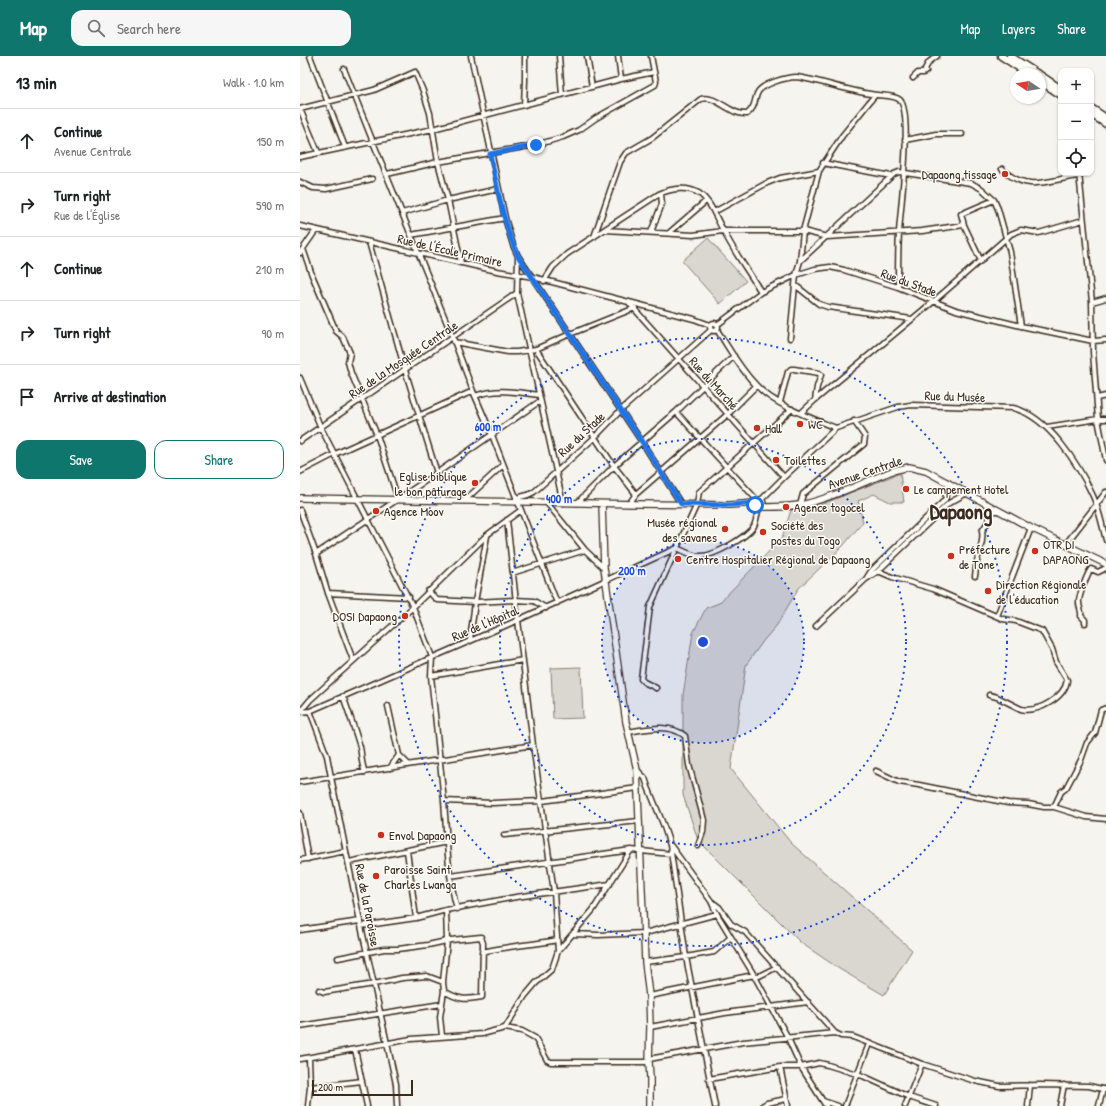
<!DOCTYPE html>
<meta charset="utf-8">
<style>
:root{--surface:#fff;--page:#f6f6f6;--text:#202124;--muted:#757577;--line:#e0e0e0;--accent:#0f766e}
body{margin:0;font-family:"Patrick Hand",sans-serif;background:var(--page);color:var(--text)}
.controls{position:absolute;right:12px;top:12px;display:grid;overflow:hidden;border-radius:8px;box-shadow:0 1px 3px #0004}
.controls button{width:36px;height:36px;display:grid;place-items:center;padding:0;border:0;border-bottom:1px solid var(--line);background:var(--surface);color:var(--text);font:20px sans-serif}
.compass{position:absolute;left:710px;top:12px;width:36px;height:36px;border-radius:50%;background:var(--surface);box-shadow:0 1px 3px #0004;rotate:282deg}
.scale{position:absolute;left:12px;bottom:10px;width:101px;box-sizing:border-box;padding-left:4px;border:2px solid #3b2a1e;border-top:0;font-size:11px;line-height:14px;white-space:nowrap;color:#3b2a1e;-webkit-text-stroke:3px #fdfcf7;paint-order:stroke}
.stop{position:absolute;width:12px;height:12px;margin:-9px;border:3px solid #1a73e8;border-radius:50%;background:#fff}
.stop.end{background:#1a73e8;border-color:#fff;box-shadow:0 1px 4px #0008}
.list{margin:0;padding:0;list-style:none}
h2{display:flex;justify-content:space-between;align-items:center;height:52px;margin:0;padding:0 16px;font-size:17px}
h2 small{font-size:13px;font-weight:400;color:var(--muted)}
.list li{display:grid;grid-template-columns:26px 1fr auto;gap:12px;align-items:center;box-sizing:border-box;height:64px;padding:0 16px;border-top:1px solid var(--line)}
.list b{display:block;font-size:15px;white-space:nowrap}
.list p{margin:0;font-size:13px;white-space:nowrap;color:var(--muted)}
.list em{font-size:13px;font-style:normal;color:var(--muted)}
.actions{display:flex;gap:8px;padding:12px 16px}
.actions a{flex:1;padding:9px 0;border:1px solid var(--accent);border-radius:12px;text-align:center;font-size:14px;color:var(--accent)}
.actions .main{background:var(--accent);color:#fff}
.icon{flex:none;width:22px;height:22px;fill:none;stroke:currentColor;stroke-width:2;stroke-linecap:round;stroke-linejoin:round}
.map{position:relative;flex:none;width:806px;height:1050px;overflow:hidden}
header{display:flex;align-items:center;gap:24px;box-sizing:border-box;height:56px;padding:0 20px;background:var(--accent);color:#fff}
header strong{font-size:19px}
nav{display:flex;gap:22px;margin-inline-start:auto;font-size:14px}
.search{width:280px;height:36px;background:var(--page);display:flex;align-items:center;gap:10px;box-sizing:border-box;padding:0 14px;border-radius:12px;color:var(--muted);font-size:15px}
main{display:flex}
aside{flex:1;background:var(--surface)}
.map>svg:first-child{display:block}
.green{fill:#dad6d0;stroke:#8a8077}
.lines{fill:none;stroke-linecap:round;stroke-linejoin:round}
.minor-casing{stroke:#3b2a1e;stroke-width:7}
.major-casing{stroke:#3b2a1e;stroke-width:8}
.highway-casing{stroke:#3b2a1e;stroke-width:9}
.minor{stroke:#fdfcf7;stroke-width:4}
.major{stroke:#fdfcf7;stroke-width:5.5}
.highway{stroke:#fdfcf7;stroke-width:6}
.route{stroke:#1a73e8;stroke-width:5}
.ring{fill:none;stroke:#1d4ed8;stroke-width:2;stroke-dasharray:2 4}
.poi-dot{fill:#c8321e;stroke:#fdfcf7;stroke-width:1.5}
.labels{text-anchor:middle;stroke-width:3;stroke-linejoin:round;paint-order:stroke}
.poi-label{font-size:13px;fill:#3b2a1e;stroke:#fdfcf7;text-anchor:start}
.street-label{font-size:13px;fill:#3b2a1e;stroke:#fdfcf7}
.town-label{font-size:21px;font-weight:bold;fill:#3b2a1e;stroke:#fdfcf7}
.centre{fill:#1d4ed8;stroke:#fdfcf7;stroke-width:2}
.ring-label{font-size:12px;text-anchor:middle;font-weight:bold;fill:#1d4ed8;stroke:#fdfcf7;stroke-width:3;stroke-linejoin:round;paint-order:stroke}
</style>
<header>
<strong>Map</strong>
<div class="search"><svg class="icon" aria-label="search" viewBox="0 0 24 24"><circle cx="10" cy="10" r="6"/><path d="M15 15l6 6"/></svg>Search here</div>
<nav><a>Map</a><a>Layers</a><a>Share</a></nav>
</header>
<main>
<aside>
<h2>13 min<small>Walk · 1.0 km</small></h2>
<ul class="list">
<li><svg class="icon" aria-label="ahead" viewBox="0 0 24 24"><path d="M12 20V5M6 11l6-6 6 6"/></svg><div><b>Continue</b><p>Avenue Centrale</p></div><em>150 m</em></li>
<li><svg class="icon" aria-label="right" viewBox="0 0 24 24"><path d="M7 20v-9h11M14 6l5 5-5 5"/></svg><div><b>Turn right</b><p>Rue de l'Église</p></div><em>590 m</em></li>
<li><svg class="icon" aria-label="ahead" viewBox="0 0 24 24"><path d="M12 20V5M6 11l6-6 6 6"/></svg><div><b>Continue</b></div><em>210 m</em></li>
<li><svg class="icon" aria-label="right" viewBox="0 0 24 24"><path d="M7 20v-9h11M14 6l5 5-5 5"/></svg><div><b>Turn right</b></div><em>90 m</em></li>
<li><svg class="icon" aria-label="arrive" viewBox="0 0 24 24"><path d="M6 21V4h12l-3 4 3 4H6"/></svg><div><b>Arrive at destination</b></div></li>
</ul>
<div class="actions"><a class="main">Save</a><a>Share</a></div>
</aside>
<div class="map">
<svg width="806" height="1050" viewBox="0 0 806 1050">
<rect width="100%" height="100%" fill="#f5f4ee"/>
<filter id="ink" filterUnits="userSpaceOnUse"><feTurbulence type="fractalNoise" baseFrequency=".025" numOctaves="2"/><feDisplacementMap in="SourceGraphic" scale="8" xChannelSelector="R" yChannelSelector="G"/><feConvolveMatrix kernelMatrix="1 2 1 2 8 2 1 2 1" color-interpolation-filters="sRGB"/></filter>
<g filter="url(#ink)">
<path class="green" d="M408 182 446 225 420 248 382 205Z
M600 417 604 446H590L574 438 558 445 563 466 543 490 498 533 477 569 464 584 446 609 431 713 491 787 612 894 584 939 541 914 501 887 398 784 383 739V639L393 577 406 552 419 547 482 482 491 454 510 453Z
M281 611 283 662 253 663 251 612Z"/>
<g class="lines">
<g class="minor-casing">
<path id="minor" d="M10 0 45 91
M171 0 205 162 213 189 218 200 217 237 263 447
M259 0 262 39
M287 0 292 31
M318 0 321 23
M44 13 73 86 153 282 173 335 192 379 257 547
M613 22 618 17H623L626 15 625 13 629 6 637 0
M224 49 225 24V0
M0 53 74 34 115 16 123 35 130 57 138 106 148 144 161 207
M0 53 18 96
M605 84 636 78H662
M0 101 133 73 321 23 354 16
M523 107 591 120
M702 113C728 138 750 123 779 120
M779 117 792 246 793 296 798 363 806 404
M87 118 138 106 236 89 263 81 279 74 296 62 355 29 356 26 351 0
M0 126 13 132 26 133 72 123
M414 156 467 127 480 122 519 115
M102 157 148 144 198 133
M664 169 661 158 694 144
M0 170 197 215 233 221 394 263 410 269
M305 174 393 179 423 175H503L527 181 622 175 664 169 681 205
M351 176 362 148 361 138
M369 177 406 145
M111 179 205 162
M294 181 320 106 326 97 352 82 401 43C416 38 431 60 447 58 455 52 454 46 457 38 460 28 487 21 497 21 523 25 550 36 577 39 584 40 594 39 600 44 613 57 600 155 599 177 598 195 598 213 598 231
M69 186 105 314 137 417
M3 193 12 219 36 275 43 281 47 290 50 297 48 306 51 317 77 379 98 443
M0 197 16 174
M218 200 342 386 381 448
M500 205 503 175 519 115 542 80 575 39
M244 225 253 211 267 198 359 138C372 132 388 130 400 138 411 146 416 162 423 174 434 196 449 216 461 236
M495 229 519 248 528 251 611 263
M792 246 806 242
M330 248 484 421
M410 271a4 4 0 1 1 8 0a4 4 0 1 1-8 0Z
M417 269 461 236 496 219 515 213 530 211 544 214 598 231 656 254 721 270 793 285 806 284
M417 274C429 292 440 313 456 329 474 349 511 362 536 372
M490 282 496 219 500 205 594 118 599 116 671 127 682 133 694 144 698 153 710 196 721 270
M154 286 208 296H217L236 293 270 278 335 252
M236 293 314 410 336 438
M0 322 21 372 113 551 132 601 131 620C135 662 140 703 144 745 147 781 147 817 157 853
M175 340C197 332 216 336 239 339
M797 342 806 340
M480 346 488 316 491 313H494L519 317 521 319 517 331 515 344
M376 356 457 444
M501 357 515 344 634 245 711 178 721 174 739 177 783 164
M747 371 798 363H806
M0 385 217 237
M0 416 35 398 173 335
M216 442 228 439 234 436 294 382 320 355 411 274
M461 444 484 421 536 372 598 351 611 349 713 352C748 360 779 409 793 440 799 453 802 469 806 484
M164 445 203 409
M247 447 285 494 304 512
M277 447 314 410 376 356 434 300
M329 448 336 438 428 358 456 330
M500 449 503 438 564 388 565 381 554 365
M0 454 16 498 28 537 53 604
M207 464 218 564 233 689 254 836 258 895
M765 489 806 436
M377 492C384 495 392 500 400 500 413 501 447 481 454 470 456 466 457 458 459 452
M16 498 137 417 240 345
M578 515 592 521 633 533 703 563 716 565 742 575 752 593 756 606 767 624C765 642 737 657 721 653L697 641 689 639
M212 517 285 494
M675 520C676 514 676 507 678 501 680 492 684 485 682 475L688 466 691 455H698
M566 523 578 515 649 447 667 437
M128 535 137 544 175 546 215 544 234 545 246 552
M28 537 109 541
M697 560 731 472
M785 567V564L781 560C782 555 779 552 779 547 778 542 787 518 791 513L798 516 806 512
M516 570 566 523 571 515 645 444 648 426
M170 584 175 546 187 480
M131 620 223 604
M356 632 344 626 341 623 350 551 397 448 399 436 492 353
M43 640C49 657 55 674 60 691 62 700 61 708 65 716
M88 650 99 699 108 708
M10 655 27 700 31 721 61 870 96 1028 97 1050
M0 656 10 655 218 564 377 492
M0 656 10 644 113 551 187 479 221 454
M328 676C347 673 369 667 385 680L389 709 404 764 403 776 398 790
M90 712 99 699
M337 714 345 722 348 731 363 768 370 789 386 901 415 1050
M576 715 599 726 619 729 708 747 728 748 744 751H754L786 761 806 763
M0 726 233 689
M144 745 193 747 242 745 338 732
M754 751 761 736 766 732 781 704 787 687 795 677 801 654 806 652
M0 757 8 803
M204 779 339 765
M371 790 411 845 417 858 454 919 487 980 501 1011 526 1050
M107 795 116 862
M0 804 46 795
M49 806 147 786
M150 820 331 794 371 798
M411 845 419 851 431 868 445 876 535 977 541 980 553 981 622 1008 605 1050
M61 870 116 862 146 854 216 841 310 828
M0 874 60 865
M273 878 298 879 345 877 417 858
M182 896C207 890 232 889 257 884
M38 902 84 893H98L128 889 151 884 181 881 183 887 182 941C165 944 159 944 144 935
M345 906 386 901 414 896 431 881
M455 922 477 911
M19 934 24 936 74 928 102 922 127 920 143 926
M349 940 454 919
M0 970 142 948
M350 971 425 957 508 946
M205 972 225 940 236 927 252 913 258 895 293 854 331 794
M142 980 140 961 144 935 143 926 147 885 146 854
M55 993 67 1050
M0 1003 111 983 182 978 205 972 222 975 235 982 247 1004 251 1006H349
M349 1003 443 986 535 977
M622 1008 675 1025 699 1030 740 1029 789 1030 806 1034
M480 1011 488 1050
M409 1023 480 1011H501L519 1007 528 1009 563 1020 609 1041 636 1050
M10 1031 62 1025
M523 1045 538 1050
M8 1050 10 1031 9 1002
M462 1050 467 1047 486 1043
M545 1050 569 988
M728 1050 730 1029
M760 1050 764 1029
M799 1050 803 1033"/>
</g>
<g class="major-casing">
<path id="major" d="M0 442 338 448 430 449 455 447
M455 448a4 4 0 1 1 8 0a4 4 0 1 1-8 0Z
M302 448 304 512 326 666 337 714 345 906 349 940 350 971 349 1006 350 1022V1050
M462 451C477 451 491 451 505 448 535 441 564 426 592 415L609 411 626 415 731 472 806 508"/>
</g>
<g class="highway-casing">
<path id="highway" d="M701 0 729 18
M710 0 738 18
M740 19 761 33
M740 25 761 39
M791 52 806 62
M791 58 806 68"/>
</g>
<use href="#minor" class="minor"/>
<use href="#major" class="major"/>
<use href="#highway" class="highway"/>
</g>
</g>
<g class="lines" filter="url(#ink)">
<path class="route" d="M236 89 190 98C198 132 203 168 218 200L342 386 381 448 430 449 455 447V449"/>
</g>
<circle cx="403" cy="586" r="101" fill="#1d4ed8" fill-opacity=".12"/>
<g class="ring">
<circle cx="403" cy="586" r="101"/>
<circle cx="403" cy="586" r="203"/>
<circle cx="403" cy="586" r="304"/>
</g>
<g class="poi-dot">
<circle cx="705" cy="118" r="4"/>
<circle cx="500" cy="368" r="4"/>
<circle cx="457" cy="372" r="4"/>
<circle cx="476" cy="404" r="4"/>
<circle cx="175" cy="427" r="4"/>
<circle cx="606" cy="433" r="4"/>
<circle cx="486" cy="451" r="4"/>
<circle cx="76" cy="455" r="4"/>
<circle cx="425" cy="473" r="4"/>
<circle cx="463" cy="476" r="4"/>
<circle cx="735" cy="495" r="4"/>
<circle cx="651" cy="500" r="4"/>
<circle cx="378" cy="503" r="4"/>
<circle cx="688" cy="535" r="4"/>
<circle cx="105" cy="560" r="4"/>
<circle cx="81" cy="779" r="4"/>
<circle cx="76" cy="820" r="4"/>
</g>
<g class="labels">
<g class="poi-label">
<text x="697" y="123" text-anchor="end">Dapaong tissage</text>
<text x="508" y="373">WC</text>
<text x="465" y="377">Hall</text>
<text x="484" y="409">Toilettes</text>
<text x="167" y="425" text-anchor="end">Eglise biblique<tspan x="167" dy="15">le bon pâturage</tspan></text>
<text x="614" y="438">Le campement Hotel</text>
<text x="494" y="456">Agence togocel</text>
<text x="84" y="460">Agence Moov</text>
<text x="417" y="471" text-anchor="end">Musée régional<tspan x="417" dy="15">des savanes</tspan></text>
<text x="471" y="474">Société des<tspan x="471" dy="15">postes du Togo</tspan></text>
<text x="743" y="493">OTR DI<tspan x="743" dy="15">DAPAONG</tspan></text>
<text x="659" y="498">Préfecture<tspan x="659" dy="15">de Tone</tspan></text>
<text x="386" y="508">Centre Hospitalier Régional de Dapaong</text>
<text x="696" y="533">Direction Régionale<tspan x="696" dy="15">de l'éducation</tspan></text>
<text x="97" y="565" text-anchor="end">DOSI Dapaong</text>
<text x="89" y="784">Envol Dapaong</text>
<text x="84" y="818">Paroisse Saint<tspan x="84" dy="15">Charles Lwanga</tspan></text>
</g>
<g class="street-label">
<text transform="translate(150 194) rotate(13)" y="5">Rue de l'École Primaire</text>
<text transform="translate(609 226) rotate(20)" y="5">Rue du Stade</text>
<text transform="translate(103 303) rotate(-34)" y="5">Rue de la Mosquée Centrale</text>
<text transform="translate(414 327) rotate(48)" y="5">Rue du Marché</text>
<text transform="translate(655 340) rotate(2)" y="5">Rue du Musée</text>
<text transform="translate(281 378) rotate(-43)" y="5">Rue du Stade</text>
<text transform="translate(565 416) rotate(-19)" y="5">Avenue Centrale</text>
<text transform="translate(185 567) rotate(-23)" y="5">Rue de l'Hôpital</text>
<text transform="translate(68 849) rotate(79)" y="5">Rue de la Paroisse</text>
</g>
<g class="town-label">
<text x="661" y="463">Dapaong</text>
</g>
</g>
<circle cx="403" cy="586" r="6" class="centre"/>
<g class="ring-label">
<text x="188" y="375">600 m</text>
<text x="259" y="447">400 m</text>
<text x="332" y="519">200 m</text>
</g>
</svg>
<div class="controls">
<button>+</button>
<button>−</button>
<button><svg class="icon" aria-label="locate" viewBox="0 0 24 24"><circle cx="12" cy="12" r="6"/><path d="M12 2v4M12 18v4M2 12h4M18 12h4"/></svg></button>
</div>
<svg class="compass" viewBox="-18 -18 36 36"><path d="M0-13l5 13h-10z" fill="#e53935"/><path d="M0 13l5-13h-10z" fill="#757577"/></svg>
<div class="scale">200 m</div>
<div class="stop" style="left:455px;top:449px"></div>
<div class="stop end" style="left:236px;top:89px"></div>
</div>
</main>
